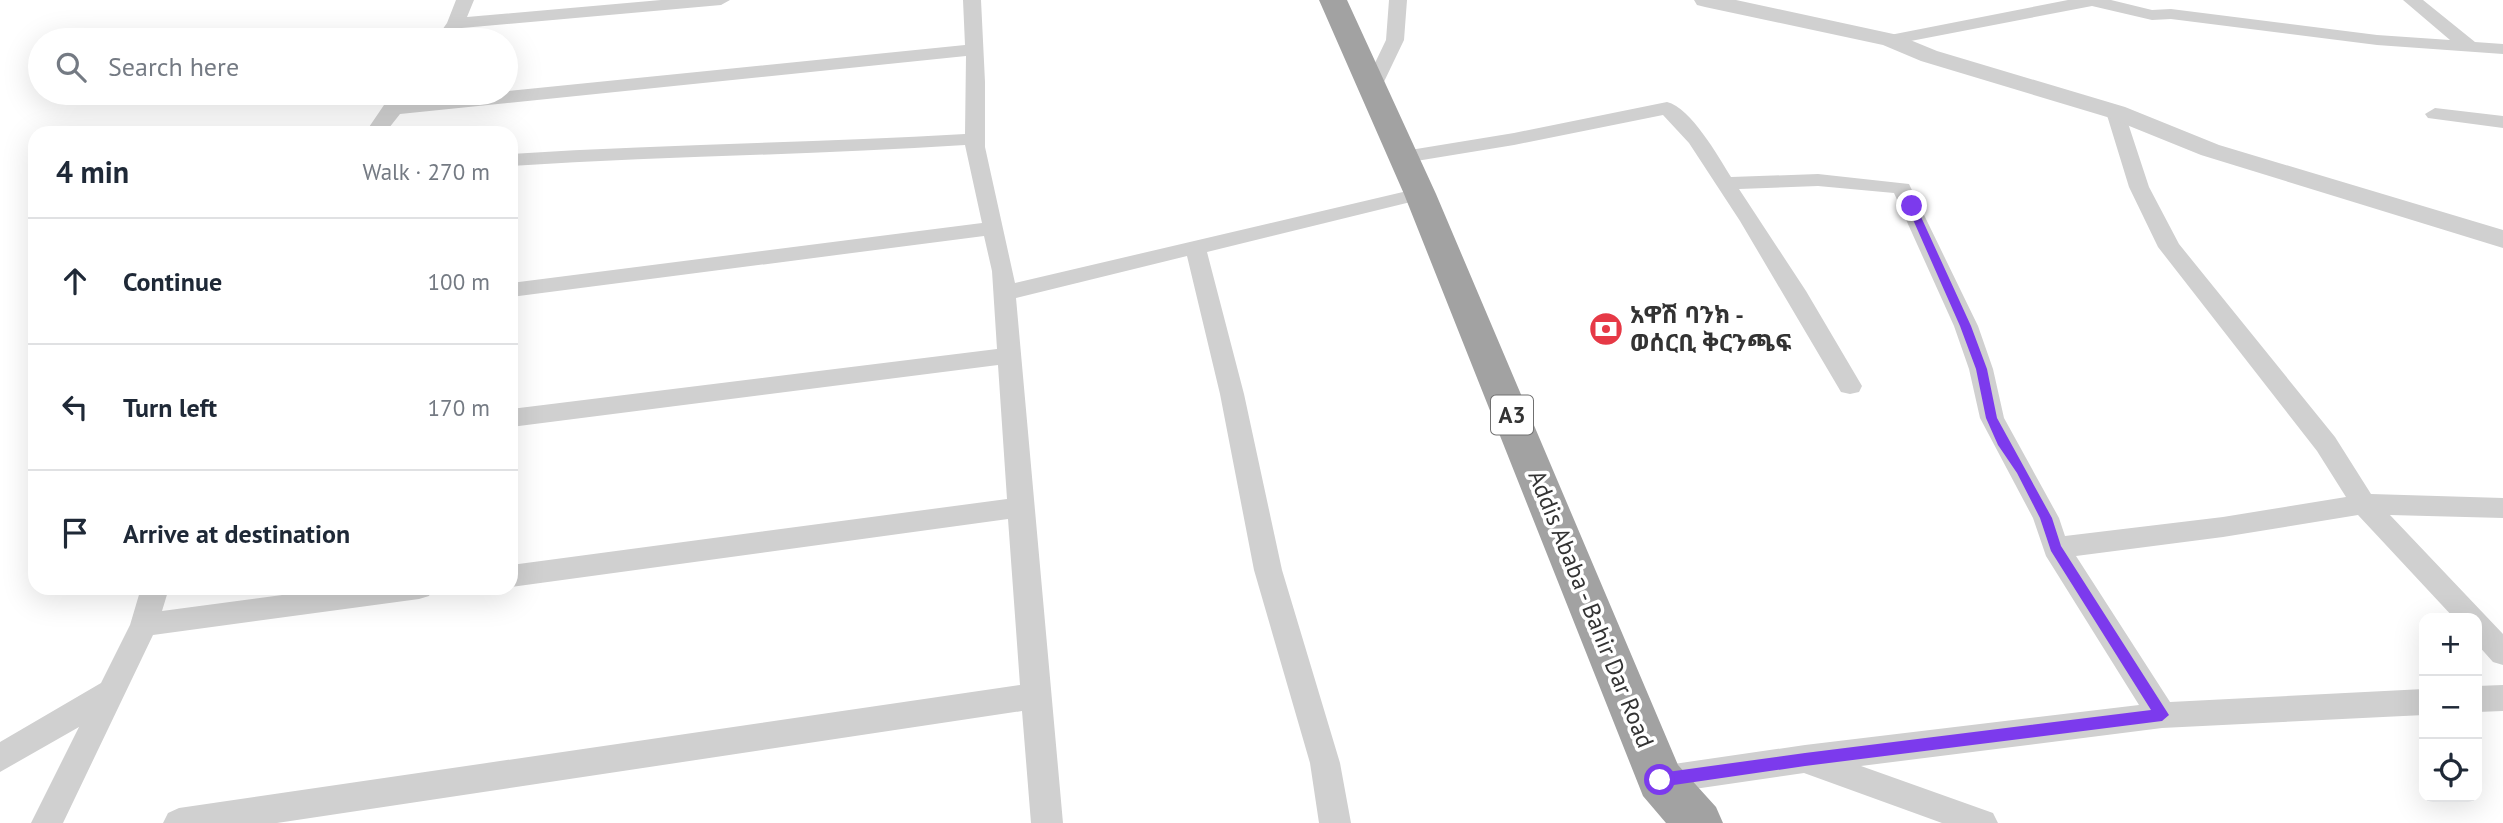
<!DOCTYPE html>
<meta charset="utf-8">
<style>
:root{--surface:#fff;--page:#f2f2f3;--text:#1f2937;--muted:#747a83;--line:#e0e1e3}
body{margin:0;font-family:"PT Sans","Noto Sans Ethiopic",sans-serif;background:var(--page);color:var(--text)}
.controls{position:absolute;right:21px;bottom:21px;display:grid;overflow:hidden;border-radius:14px;box-shadow:0 7px 28px #0002}
.controls button{width:63px;height:63px;display:grid;place-items:center;padding:0;border:0;border-bottom:2px solid var(--line);background:var(--surface);color:var(--text);font:35px sans-serif}
.stop{position:absolute;width:21px;height:21px;margin:-16px;border:5px solid #7c3aed;border-radius:50%;background:#fff}
.stop.end{background:#7c3aed;border-color:#fff;box-shadow:0 2px 7px #0008}
.list{margin:0;padding:0;list-style:none}
h2{display:flex;justify-content:space-between;align-items:center;height:91px;margin:0;padding:0 28px;font-size:30px}
h2 small{font-size:23px;font-weight:400;color:var(--muted)}
.list li{display:grid;grid-template-columns:46px 1fr auto;gap:21px;align-items:center;box-sizing:border-box;height:126px;padding:0 28px;border-top:2px solid var(--line)}
.list b{display:block;font-size:26px;white-space:nowrap}
.list em{font-size:23px;font-style:normal;color:var(--muted)}
.icon{flex:none;width:38px;height:38px;fill:none;stroke:currentColor;stroke-width:2;stroke-linecap:round;stroke-linejoin:round}
.map{position:relative;flex:none;width:2503px;height:823px;overflow:hidden}
.search{position:absolute;background:var(--surface);box-shadow:0 7px 28px #0002;left:28px;top:28px;width:490px;height:77px;display:flex;align-items:center;gap:18px;box-sizing:border-box;padding:0 24px;border-radius:38px;color:var(--muted);font-size:26px}
.panel{position:absolute;background:var(--surface);box-shadow:0 7px 28px #0002;left:28px;top:126px;width:490px;height:469px;border-radius:21px}
.map>svg:first-child{display:block}
.lines{fill:none;stroke-linecap:round;stroke-linejoin:round}
.minor{fill:#d0d0d0;fill-rule:evenodd}
.tertiary{fill:#d0d0d0;fill-rule:evenodd}
.trunk{fill:#a2a2a2;fill-rule:evenodd}
.route{fill:#7c3aed}
.labels{text-anchor:middle;stroke-width:7;stroke-linejoin:round;paint-order:stroke}
.shield{fill:#fff;stroke:#707070;stroke-width:2}
.shield-label{font-size:23px;font-weight:bold;fill:#333}
.poi-label{font-size:24px;font-weight:bold;fill:#333;stroke:#fff;text-anchor:start}
.street-label{font-size:24px;fill:#333;stroke:#fff}
</style>
<div class="map">
<svg width="2503" height="823" viewBox="0 0 2503 823">
<rect width="100%" height="100%" fill="#fff"/>
<g class="lines">
<path class="minor" d="M456 0H474L467 17 661 0H730L721 5 462 28 453 40H435L447 23Z
M963 0H981L985 82V147L1015 283 1420 188 1427 190 1430 194 1427 198 1207 252 1244 394 1282 570 1340 763 1351 823H1319L1310 763 1254 570 1220 394 1187 256 1016 298 1063 823H1031L1022 711 277 823H163L168 813 179 808 1020 685 1008 519 511 587V565L1007 499 998 365 511 427V409L997 349 992 271 984 236 511 297V283L982 223 965 145C814 155 662 156 511 166V154C662 144 814 143 965 134L966 56 400 114 385 133H365L384 105 400 93 409 94 412 98 409 101 965 45Z
M1389 0H1407L1404 40 1381 88 1372 94 1363 88 1386 40Z
M2068 0H2111L2152 10 2171 9 2377 35 2450 40 2403 0H2423L2475 42 2503 44V54L2377 45 2171 19 2152 20 2092 6 1890 45 1881 40 1890 35Z
M1667 102C1691 108 1718 156 1731 177L1818 174 1909 184 1978 326 1993 369 2004 418 2059 518 2065 536 2223 517 2346 497 2317 451 2158 247 2129 187 2106 112 2116 106 2123 108 2149 187 2179 244 2335 437 2371 494 2503 498V518L2390 515 2503 634V665L2493 662 2477 644V618H2454L2358 515 2223 537 2076 556 2170 702 2424 689V715L2162 728 1861 766 1993 813 1998 823H1942L1804 773 1660 794 1649 790 1645 780 1649 770 1660 766 1805 745 2139 705 2046 556 2033 518 1980 418 1969 369 1954 326 1894 193 1818 186 1739 189 1806 291 1862 386 1859 392 1850 394 1841 392 1740 221 1689 143 1663 115 1514 145 1404 163 1397 161 1394 157 1397 153 1404 151 1514 133Z
M2435 108 2503 116V128L2428 118 2425 114Z
M141 588H169L162 611 335 588H433L429 596 419 599 153 635 63 823H31L79 727 0 772V742L101 683 130 625Z
M2503 685V711L2477 712V686Z"/>
<path class="tertiary" d="M1694 0H1736L1898 35 1937 51 2125 107 2219 145 2503 230V248L2201 155 2107 117 1921 61 1883 45 1705 7 1697 5Z"/>
<path class="trunk" d="M1319 0H1347L1436 194 1678 765 1716 807 1723 823H1666L1643 796 1404 194Z"/>
</g>
<path class="route" d="M1912 203 1916 206 1971 326 1987 369 1997 418 2052 518 2061 546 2169 715 2162 721 1805 766 1660 787 1655 785 1653 780 1660 773 1805 753 2151 710 2051 551 2040 518 2017 473 1998 445 1986 418 1976 369 1960 326 1907 206Z"/>
<defs>
<g id="bank-disc" transform="scale(1.75)"><circle r="9.5" fill="#e63946" stroke="#fff"/><path d="M-6-4H6V4H-6ZM0-2.3a2.3 2.3 0 1 0 0 4.6a2.3 2.3 0 1 0 0-4.6Z" fill="#fff"/></g>
</defs>
<g fill-rule="evenodd">
<use href="#bank-disc" x="1606" y="329"/>
</g>
<g class="labels">
<rect class="shield" x="1491" y="395.5" width="42" height="39" rx="5"/>
<g class="shield-label">
<text x="1512" y="423">A3</text>
</g>
<g class="poi-label">
<text x="1630" y="323">አዋሽ ባንክ -<tspan x="1630" dy="28">ወሰርቢ ቅርንጫፍ</tspan></text>
</g>
<g class="street-label">
<text transform="translate(1591 609) rotate(68)" y="8">Addis Ababa - Bahir Dar Road</text>
</g>
</g>
</svg>
<div class="controls">
<button>+</button>
<button>−</button>
<button><svg class="icon" aria-label="locate" viewBox="0 0 24 24"><circle cx="12" cy="12" r="6"/><path d="M12 2v4M12 18v4M2 12h4M18 12h4"/></svg></button>
</div>
<div class="stop" style="left:1660px;top:780px"></div>
<div class="stop end" style="left:1912px;top:206px"></div>
<div class="search"><svg class="icon" aria-label="search" viewBox="0 0 24 24"><circle cx="10" cy="10" r="6"/><path d="M15 15l6 6"/></svg>Search here</div>
<section class="panel">
<h2>4 min<small>Walk · 270 m</small></h2>
<ul class="list">
<li><svg class="icon" aria-label="ahead" viewBox="0 0 24 24"><path d="M12 20V5M6 11l6-6 6 6"/></svg><div><b>Continue</b></div><em>100 m</em></li>
<li><svg class="icon" aria-label="left" viewBox="0 0 24 24"><path d="M17 20v-9H6M10 6l-5 5 5 5"/></svg><div><b>Turn left</b></div><em>170 m</em></li>
<li><svg class="icon" aria-label="arrive" viewBox="0 0 24 24"><path d="M6 21V4h12l-3 4 3 4H6"/></svg><div><b>Arrive at destination</b></div></li>
</ul>
</section>
</div>
